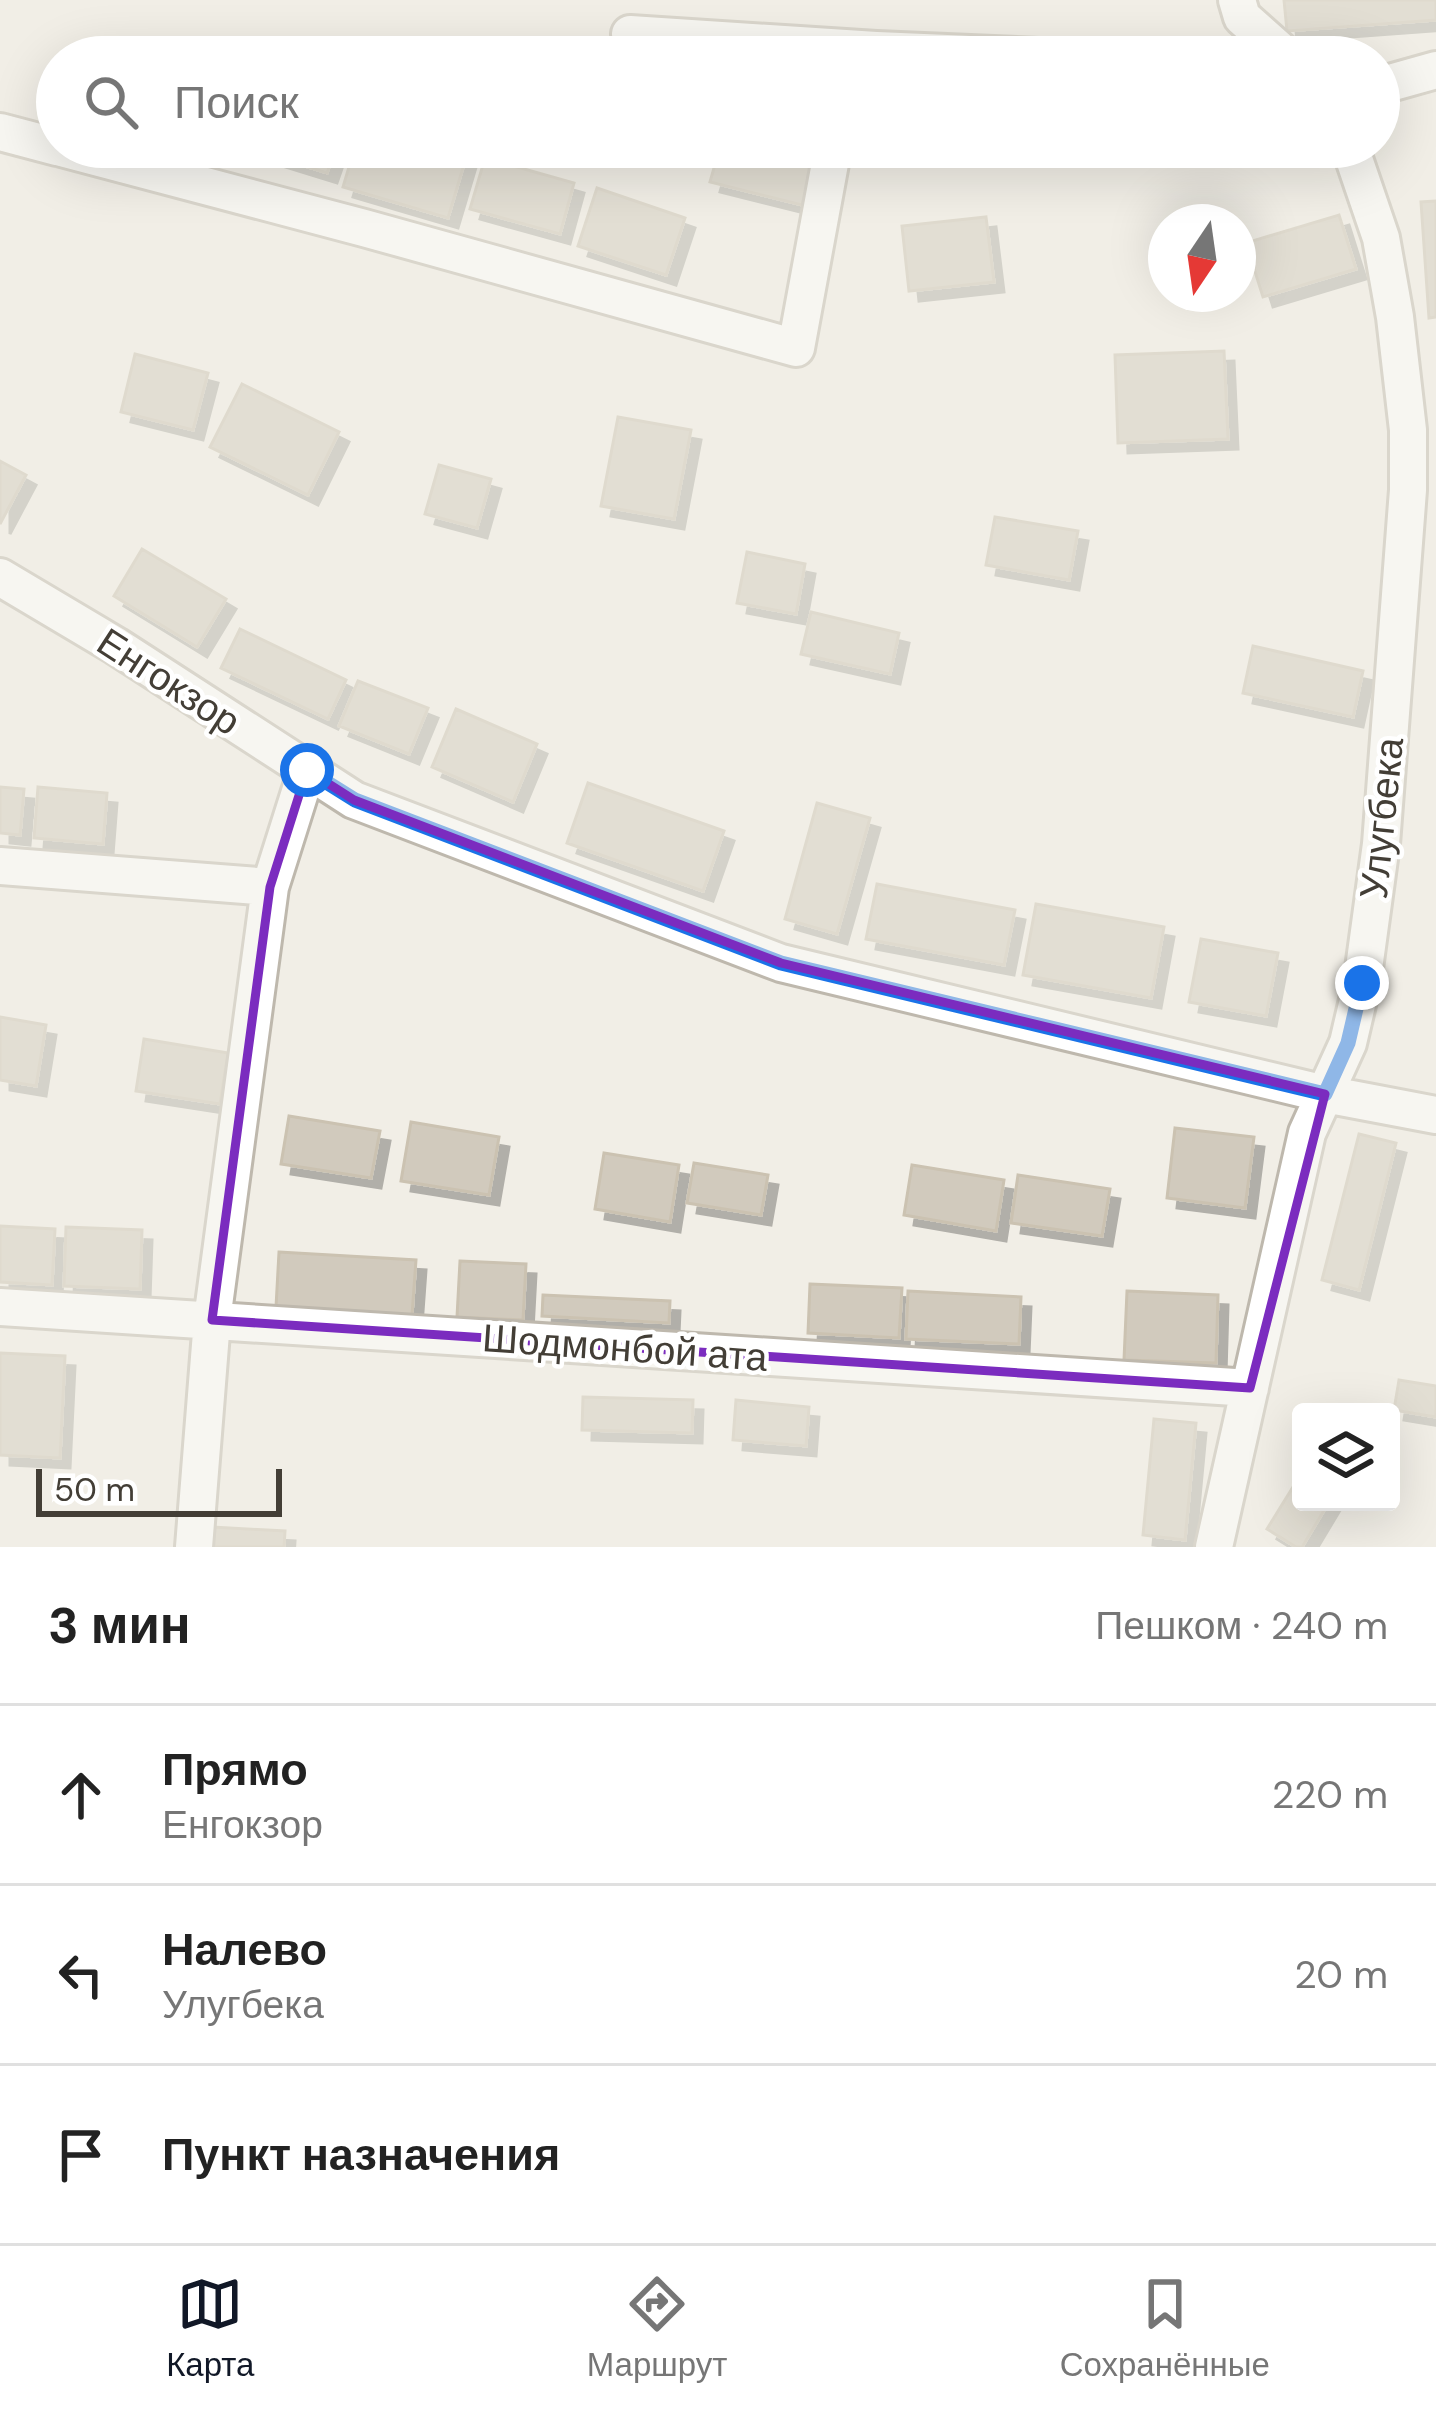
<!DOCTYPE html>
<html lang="ru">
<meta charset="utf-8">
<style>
:root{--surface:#fff;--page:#f6f6f6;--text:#222;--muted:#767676;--line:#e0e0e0;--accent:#111827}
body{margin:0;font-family:"DM Sans",sans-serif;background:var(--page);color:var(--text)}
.controls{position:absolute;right:36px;bottom:36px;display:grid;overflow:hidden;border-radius:12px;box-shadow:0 12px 48px #0002}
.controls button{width:108px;height:108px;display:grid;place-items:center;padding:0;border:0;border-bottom:3px solid var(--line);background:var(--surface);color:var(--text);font:60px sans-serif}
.compass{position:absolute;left:1148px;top:204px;width:108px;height:108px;border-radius:50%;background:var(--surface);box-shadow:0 12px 48px #0002;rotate:193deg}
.scale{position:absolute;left:36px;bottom:30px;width:246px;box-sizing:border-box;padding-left:12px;border:6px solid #433e36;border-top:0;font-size:33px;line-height:42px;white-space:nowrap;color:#433e36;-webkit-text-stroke:9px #fff;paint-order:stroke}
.stop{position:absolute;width:36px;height:36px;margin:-27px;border:9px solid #1a73e8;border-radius:50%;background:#fff}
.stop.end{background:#1a73e8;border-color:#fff;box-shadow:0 3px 12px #0008}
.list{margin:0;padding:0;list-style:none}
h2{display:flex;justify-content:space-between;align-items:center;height:156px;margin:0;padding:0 48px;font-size:51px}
h2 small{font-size:39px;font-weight:400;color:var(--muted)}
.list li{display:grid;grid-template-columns:78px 1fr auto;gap:36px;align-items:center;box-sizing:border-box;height:180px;padding:0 48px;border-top:3px solid var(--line)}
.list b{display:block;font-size:45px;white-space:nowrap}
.list p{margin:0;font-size:39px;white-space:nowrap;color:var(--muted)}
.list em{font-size:39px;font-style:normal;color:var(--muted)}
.icon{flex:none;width:66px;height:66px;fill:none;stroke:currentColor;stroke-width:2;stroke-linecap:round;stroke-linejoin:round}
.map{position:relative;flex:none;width:1436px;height:1547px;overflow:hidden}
.search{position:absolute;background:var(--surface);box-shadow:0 12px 48px #0002;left:36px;right:36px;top:36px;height:132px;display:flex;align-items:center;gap:30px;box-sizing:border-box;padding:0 42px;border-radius:66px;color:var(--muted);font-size:45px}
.sheet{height:696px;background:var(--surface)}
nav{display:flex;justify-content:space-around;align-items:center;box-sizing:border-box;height:168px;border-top:3px solid var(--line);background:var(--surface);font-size:33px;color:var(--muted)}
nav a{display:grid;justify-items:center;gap:6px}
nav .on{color:var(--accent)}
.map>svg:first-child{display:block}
.building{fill:#d1cabd;stroke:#cbc2b1;stroke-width:3;filter:url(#shadow)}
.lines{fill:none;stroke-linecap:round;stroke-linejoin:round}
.street-casing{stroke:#beb8ad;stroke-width:42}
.street{stroke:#fff;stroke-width:36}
.route{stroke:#1a73e8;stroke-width:15}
.marked{fill:none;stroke:#7b2cbf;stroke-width:9;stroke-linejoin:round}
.labels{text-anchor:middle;stroke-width:9;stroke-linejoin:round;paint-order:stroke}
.street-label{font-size:39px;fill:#433e36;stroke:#fff}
</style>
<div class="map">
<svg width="1436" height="1547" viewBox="0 0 1436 1547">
<defs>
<filter id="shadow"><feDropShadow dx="10" dy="10" stdDeviation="0" flood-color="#0004"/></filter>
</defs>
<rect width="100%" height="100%" fill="#f1eee6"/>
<path class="building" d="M1284 0H1436V20L1287 31Z
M243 147H336L327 173Z
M355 147H444L467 154 448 218 343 187Z
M720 147H818L802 205 710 182Z
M485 158 574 183 560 234 470 209Z
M597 188 685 218 666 275 578 246Z
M1436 201V317L1429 318 1421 202Z
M1339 215 1356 269 1263 297 1246 243Z
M986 217 994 282 909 291 902 226Z
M1224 351 1228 439 1118 443 1115 355Z
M135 354 208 373 193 430 121 412Z
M242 384 339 432 308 495 210 447Z
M618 417 691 430 674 519 601 506Z
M0 461 26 475 0 524Z
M439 465 491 479 477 528 425 514Z
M995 517 1078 531 1069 580 986 565Z
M142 549 226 599 197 647 114 596Z
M747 552 805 564 796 614 737 603Z
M811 612 899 633 890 674 801 654Z
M240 629 346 680 328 719 221 668Z
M1253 646 1363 671 1353 717 1243 693Z
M358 681 428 708 409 754 339 726Z
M456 709 537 744 513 802 432 767Z
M588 783 724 831 703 891 567 843Z
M0 787 24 789 20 835 0 833Z
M38 787 107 793 103 844 34 838Z
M817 803 870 818 837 934 785 919Z
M877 884 1015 910 1004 965 866 939Z
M1036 904 1164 927 1151 998 1023 975Z
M1201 939 1278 953 1266 1016 1189 1002Z
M0 1017 46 1025 36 1086 0 1080Z
M144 1039 228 1053 220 1104 136 1091Z
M289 1116 380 1131 371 1178 281 1164Z
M411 1122 499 1137 489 1195 401 1181Z
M1175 1128 1254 1137 1245 1208 1167 1198Z
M1359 1134 1396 1143 1359 1290 1322 1280Z
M604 1153 679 1165 670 1222 595 1209Z
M694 1163 768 1175 761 1215 687 1203Z
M912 1165 1004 1180 996 1231 904 1215Z
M1018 1175 1110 1189 1102 1236 1011 1223Z
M0 1226 55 1229 52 1285 0 1282Z
M66 1227 142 1230 140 1289 64 1286Z
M279 1252 416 1260 412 1315 276 1307Z
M460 1261 526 1264 523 1320 457 1317Z
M810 1284 902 1288 899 1338 808 1333Z
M908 1291 1021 1297 1019 1344 906 1339Z
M1127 1291 1218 1295 1216 1363 1124 1360Z
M543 1295 670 1301 669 1323 542 1316Z
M0 1353 65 1356 60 1458 0 1455Z
M1399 1380 1436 1386V1417L1394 1410Z
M583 1397 693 1400 692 1433 582 1430Z
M736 1400 809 1407 806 1446 733 1440Z
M1154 1419 1196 1423 1185 1540 1143 1535Z
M1301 1474V1502H1329L1302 1547H1296L1267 1529Z
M212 1527 285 1531 284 1547H211Z"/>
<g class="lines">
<g class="street-casing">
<path id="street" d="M1237 0 1242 17 1287 57
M630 34 876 50 1038 57
M1379 86 1436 70
M0 132 57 147
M58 147 364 228 796 348 833 147
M0 577 116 646 354 800 781 963 1325 1094 1436 1115
M0 866 270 887
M0 1307 1250 1388
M194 1547 212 1320 270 887 307 770
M1214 1547 1307 1133 1348 1043 1362 983 1381 844 1408 490V430L1395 317 1381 238 1350 147"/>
</g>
<use href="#street" class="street"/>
</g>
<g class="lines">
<path class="route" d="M307 770 355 800 781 963 1325 1094 1348 1043 1362 983"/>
</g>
<path d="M0 0H1436V1547H0ZM307 770 354 800 781 963 1325 1094 1250 1388 212 1320 270 887Z" fill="#f1eee6" fill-opacity=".55" fill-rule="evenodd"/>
<path class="marked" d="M307 770 354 800 781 963 1325 1094 1250 1388 212 1320 270 887Z"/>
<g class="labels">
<g class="street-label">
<text transform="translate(169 681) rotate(33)" y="14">Енгокзор</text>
<text transform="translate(1381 818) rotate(-84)" y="14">Улугбека</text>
<text transform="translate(625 1347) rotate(4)" y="14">Шодмонбой ата</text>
</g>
</g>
</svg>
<div class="controls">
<button><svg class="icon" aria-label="layers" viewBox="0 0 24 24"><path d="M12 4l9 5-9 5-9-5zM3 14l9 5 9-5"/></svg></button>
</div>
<svg class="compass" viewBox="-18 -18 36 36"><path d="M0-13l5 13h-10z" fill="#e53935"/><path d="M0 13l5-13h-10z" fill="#767676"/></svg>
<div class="scale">50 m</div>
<div class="stop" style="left:307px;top:770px"></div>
<div class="stop end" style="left:1362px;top:983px"></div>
<div class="search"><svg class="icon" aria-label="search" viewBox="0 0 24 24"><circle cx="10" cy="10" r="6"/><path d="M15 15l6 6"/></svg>Поиск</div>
</div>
<section class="sheet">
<h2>3 мин<small>Пешком · 240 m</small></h2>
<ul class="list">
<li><svg class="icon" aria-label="ahead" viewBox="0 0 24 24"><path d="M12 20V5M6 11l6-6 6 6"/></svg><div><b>Прямо</b><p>Енгокзор</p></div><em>220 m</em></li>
<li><svg class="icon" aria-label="left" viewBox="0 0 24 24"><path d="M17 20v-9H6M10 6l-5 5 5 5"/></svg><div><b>Налево</b><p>Улугбека</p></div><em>20 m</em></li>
<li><svg class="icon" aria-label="arrive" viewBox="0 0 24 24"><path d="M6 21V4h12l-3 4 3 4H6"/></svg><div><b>Пункт назначения</b></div></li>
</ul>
</section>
<nav>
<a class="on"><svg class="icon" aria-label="map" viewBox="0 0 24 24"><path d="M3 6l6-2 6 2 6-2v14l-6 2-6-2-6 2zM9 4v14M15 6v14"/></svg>Карта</a>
<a><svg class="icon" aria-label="directions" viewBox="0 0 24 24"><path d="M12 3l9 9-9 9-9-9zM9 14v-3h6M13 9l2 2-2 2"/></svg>Маршрут</a>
<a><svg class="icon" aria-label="saved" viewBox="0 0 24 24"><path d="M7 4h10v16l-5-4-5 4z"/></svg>Сохранённые</a>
</nav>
